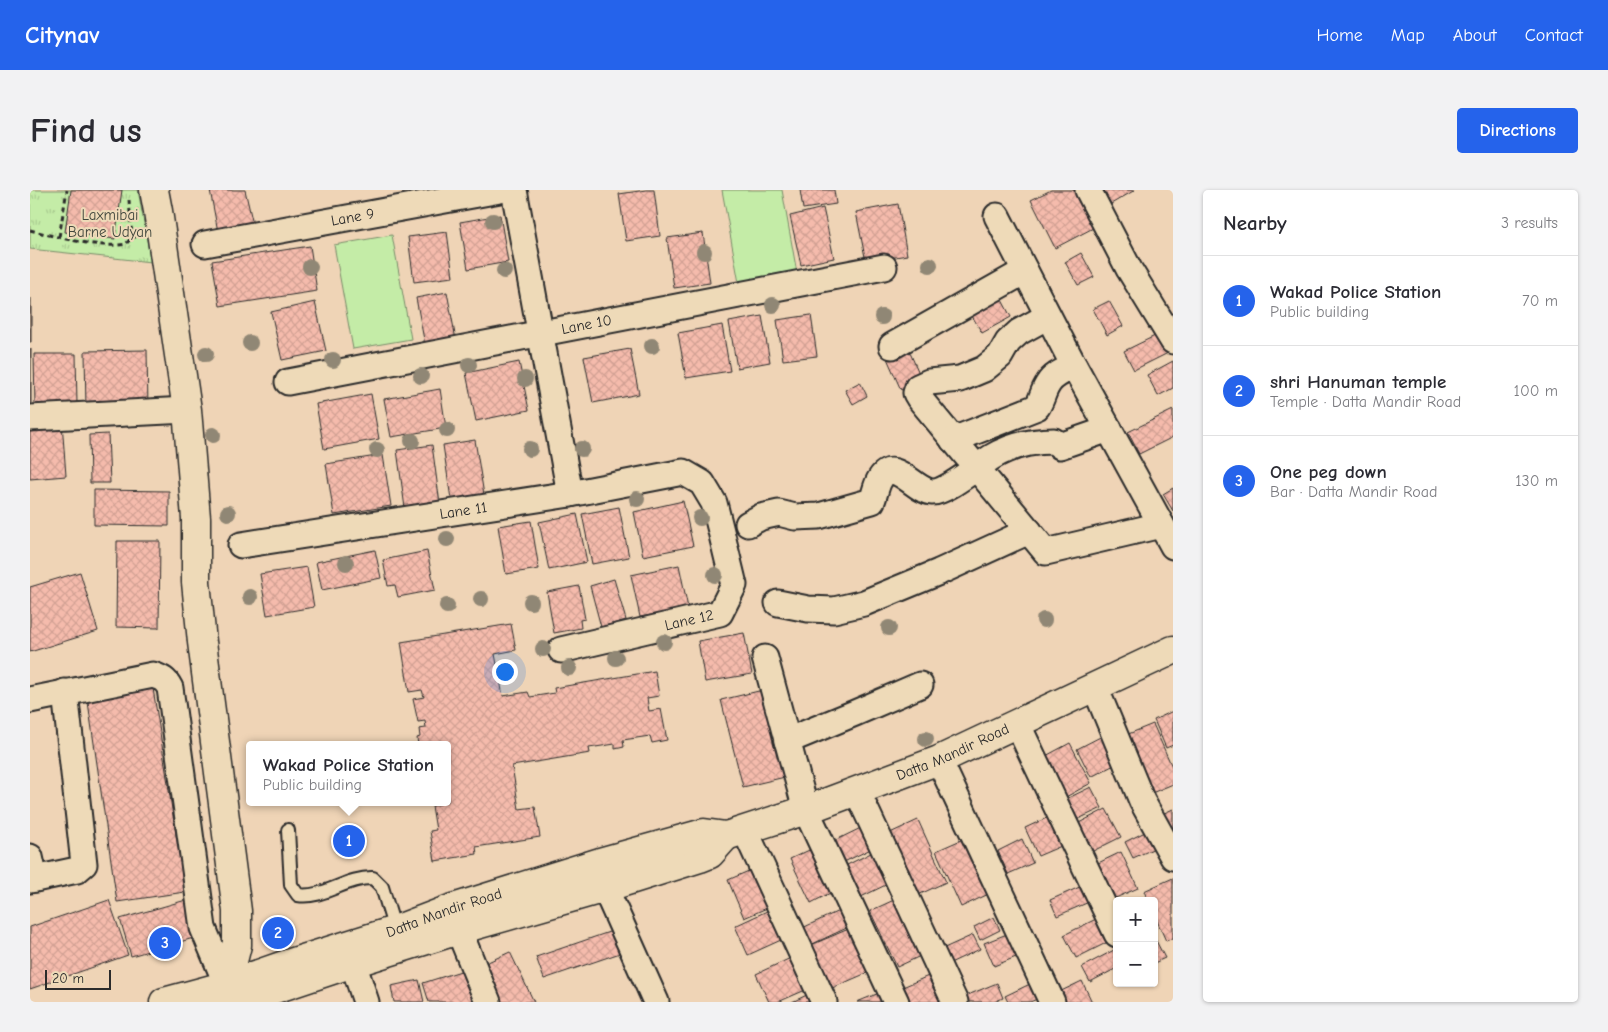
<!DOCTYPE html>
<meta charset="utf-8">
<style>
:root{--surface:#fff;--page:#f2f2f3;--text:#2b2b33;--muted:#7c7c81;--line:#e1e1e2;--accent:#2563eb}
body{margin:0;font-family:"Comic Neue",sans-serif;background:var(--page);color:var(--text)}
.controls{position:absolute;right:15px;bottom:15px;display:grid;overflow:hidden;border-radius:5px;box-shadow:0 1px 4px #0004}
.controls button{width:45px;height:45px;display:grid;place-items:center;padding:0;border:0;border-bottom:1px solid var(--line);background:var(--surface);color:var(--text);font:25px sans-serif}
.scale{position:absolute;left:15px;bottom:12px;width:66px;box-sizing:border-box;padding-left:5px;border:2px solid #2b2b2b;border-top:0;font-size:14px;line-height:18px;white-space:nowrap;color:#2b2b2b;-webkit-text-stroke:4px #eedab8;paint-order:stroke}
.you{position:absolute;left:474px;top:481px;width:18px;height:18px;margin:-12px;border:4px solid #fff;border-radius:50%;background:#1a73e8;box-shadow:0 0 0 8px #1a73e833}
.badge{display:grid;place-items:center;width:32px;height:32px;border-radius:50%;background:var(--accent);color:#fff;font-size:16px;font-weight:700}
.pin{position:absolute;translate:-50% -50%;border:2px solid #fff;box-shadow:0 1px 5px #0006}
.popup{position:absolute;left:216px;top:551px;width:205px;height:65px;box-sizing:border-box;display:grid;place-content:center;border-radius:5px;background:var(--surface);filter:drop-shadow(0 1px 4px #0005);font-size:16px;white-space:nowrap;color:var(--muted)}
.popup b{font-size:19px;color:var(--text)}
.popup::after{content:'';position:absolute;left:50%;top:100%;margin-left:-10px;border:10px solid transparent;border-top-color:var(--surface)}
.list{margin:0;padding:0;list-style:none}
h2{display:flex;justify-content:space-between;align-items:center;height:65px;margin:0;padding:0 20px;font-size:21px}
h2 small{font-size:16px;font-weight:400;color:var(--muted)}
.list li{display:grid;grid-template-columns:32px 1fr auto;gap:15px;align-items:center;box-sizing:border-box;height:90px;padding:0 20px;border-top:1px solid var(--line)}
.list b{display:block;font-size:19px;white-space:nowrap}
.list p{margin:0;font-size:16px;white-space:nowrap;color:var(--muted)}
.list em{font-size:16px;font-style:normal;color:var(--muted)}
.map{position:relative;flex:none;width:1143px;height:812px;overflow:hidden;border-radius:5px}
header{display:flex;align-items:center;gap:30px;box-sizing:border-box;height:70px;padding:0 25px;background:var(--accent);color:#fff}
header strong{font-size:24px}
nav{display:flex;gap:28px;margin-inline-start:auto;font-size:18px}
.intro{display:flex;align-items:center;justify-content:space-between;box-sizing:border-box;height:120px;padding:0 30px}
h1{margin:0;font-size:35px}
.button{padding:12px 22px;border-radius:5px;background:var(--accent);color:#fff;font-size:18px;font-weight:700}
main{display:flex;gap:30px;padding:0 30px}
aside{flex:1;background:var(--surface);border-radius:5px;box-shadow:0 1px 4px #0004}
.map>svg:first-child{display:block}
.park{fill:url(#park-tufts);stroke:#788c69}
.garden{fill:#c4eca7;stroke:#788c69}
.building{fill:url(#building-cross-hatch);stroke:#2b2b2b}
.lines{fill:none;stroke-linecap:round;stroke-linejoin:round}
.service-casing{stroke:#2b2b2b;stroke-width:16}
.minor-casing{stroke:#2b2b2b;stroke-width:29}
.tertiary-casing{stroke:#2b2b2b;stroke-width:31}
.secondary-casing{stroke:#2b2b2b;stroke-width:31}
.path{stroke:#2b2b2b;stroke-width:3;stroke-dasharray:5 4;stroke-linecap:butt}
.service{stroke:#eedab8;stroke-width:12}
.minor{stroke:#eedab8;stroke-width:25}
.tertiary{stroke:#eedab8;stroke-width:28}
.secondary{stroke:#eedab8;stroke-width:28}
.tree{fill:#908774}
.labels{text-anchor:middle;stroke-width:4;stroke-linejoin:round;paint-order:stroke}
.park-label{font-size:15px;fill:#42483e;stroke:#eedab8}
.street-label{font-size:15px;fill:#2b2b2b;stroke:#eedab8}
</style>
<header>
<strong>Citynav</strong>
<nav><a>Home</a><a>Map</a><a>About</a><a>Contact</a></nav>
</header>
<div class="intro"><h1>Find us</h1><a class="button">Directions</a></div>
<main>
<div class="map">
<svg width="1143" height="812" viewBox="0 0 1143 812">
<defs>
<pattern id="park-tufts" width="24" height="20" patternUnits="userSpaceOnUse" patternTransform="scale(1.25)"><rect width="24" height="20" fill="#c4eca7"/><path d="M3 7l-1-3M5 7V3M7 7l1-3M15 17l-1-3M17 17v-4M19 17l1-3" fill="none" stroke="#a9cb90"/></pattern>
<pattern id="building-cross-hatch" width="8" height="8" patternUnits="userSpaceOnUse" patternTransform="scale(1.25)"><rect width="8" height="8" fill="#f5bbac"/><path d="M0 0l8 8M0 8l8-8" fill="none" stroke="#d2a194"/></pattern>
</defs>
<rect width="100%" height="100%" fill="#efd4b6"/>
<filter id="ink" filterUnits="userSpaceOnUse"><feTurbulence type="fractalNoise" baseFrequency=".02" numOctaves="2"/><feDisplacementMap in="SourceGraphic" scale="10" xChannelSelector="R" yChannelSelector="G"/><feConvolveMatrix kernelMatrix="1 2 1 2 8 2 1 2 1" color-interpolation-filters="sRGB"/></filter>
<g filter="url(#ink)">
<path class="park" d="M0 0H108L121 72 0 59Z"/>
<path class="garden" d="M692 0H752L767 83 709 93Z
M362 45 381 149 323 159 304 55Z"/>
<path class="building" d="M41 0H92L85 49 35 42Z
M180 0H215L224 39 189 47Z
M616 0H624L630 46 596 51 589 4Z
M770 0H804L806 14 773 19Z
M1021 0H1049L1067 36 1025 58 1001 10Z
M1073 0H1105L1081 14Z
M868 14 877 65 836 72 826 22Z
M793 18 804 68 771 75 760 26Z
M470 25 478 72 438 79 430 32Z
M417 42 423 87 384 92 378 47Z
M673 43 680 93 644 98 637 48Z
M280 56 287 101 190 116 182 71Z
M1051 63 1064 87 1048 95 1035 72Z
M417 102 426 150 395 155 386 108Z
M0 108H1V152H0Z
M971 108 981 127 952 143 941 124Z
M1079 111 1093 136 1077 145 1063 119Z
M285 112 296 161 252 170 241 122Z
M781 125 787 166 753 170 747 130Z
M732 126 740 172 707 178 699 132Z
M692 135 700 181 656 188 648 143Z
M1131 143 1140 162 1104 180 1094 161Z
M877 156 892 190 871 200 856 166Z
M0 159H1V215H0Z
M600 159 609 204 563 213 554 167Z
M117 160 118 219 56 220 55 161Z
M4 164H46L47 215 5 216Z
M1143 171V198L1128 206 1117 185Z
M489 172 499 220 446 231 436 183Z
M830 192 837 206 823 214 815 200Z
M410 199 416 238 361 247 354 209Z
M341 204 349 249 294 259 286 214Z
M1143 220V247L1109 264 1098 242Z
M32 232 36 286 0 289V235Z
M78 244 80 293H60L59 245Z
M445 250 455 311 422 316 413 255Z
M402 255 410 314 375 318 367 260Z
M353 265 361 316 304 325 296 274Z
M1143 298V321L1133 304Z
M64 300 139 301V336L64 335Z
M653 311 663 356 613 366 604 322Z
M589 317 599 367 562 374 552 324Z
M547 324 557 372 519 380 509 332Z
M501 331 509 379 476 384 468 336Z
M87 351H130L129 438 86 437Z
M345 360 351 388 292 400 286 372Z
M397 361 405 400 368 407 365 395 358 396 353 370Z
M649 375 658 418 610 427 601 385Z
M277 377 284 417 237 425 230 384Z
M50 382 68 441 0 462V397Z
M584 389 596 430 571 437 560 396Z
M549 396 555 429 550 430 551 438 524 443 517 402Z
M481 434 486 460 465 464 473 506 498 502 500 507 525 503 524 498 625 481 629 506 617 508 619 521 631 519 637 550 622 553 620 546 593 550 594 557 585 559V554L559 558 560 563 482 576 489 619 505 617 510 647 446 657 447 664 405 671 400 641 406 640 402 616 411 614V612H418V555H388L387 548 390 547 389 539 396 538 395 531 388 532 383 509 394 507 392 500 379 502 371 452Z
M714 443 722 484 675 492 668 451Z
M122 492 155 702 87 712 57 505Z
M733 500 755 587 713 597 691 510Z
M1143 521V555L1136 558 1124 530Z
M1123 534 1143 579V594L1117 605 1091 547Z
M1078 543 1092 571 1061 587 1047 559Z
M1040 553 1061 593 1034 608 1012 568Z
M1061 597 1072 618 1042 632 1032 611Z
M1076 619 1091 647 1057 664 1043 636Z
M1143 619V656L1130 625Z
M1023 625 1036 654 1008 666 995 638Z
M888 630 916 692 886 706 858 644Z
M839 634 849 655 814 672 804 651Z
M1117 641 1125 658 1103 668 1095 652Z
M940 646 965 701 931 717 906 661Z
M992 649 1003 673 978 684 968 661Z
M790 655 806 700 781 713 760 669Z
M853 657 868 689 831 707 815 676Z
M1091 662 1108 698 1081 710 1064 675Z
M721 680 737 718 714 728 698 690Z
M1143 688V748L1136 751 1124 724V711H1118L1114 701Z
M1052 696 1059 712 1027 726 1020 710Z
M877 704 903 760 867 777 840 721Z
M79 710 98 765 0 799V737Z
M156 710 167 747 101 766 90 729Z
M815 718 823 735 774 758 766 741Z
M737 721 751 750 718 765 705 736Z
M964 727 970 740 950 750 944 737Z
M1070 727 1082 750 1046 768 1034 745Z
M828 735 846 779 793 802 774 758Z
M588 739 596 761 514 789 506 767Z
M977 744 986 767 964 776 954 753Z
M943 745 950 759 916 775 910 760Z
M1124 747 1135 768 1124 773Z
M1084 760 1087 765V778L1060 792 1052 777Z
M480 762 504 812H464L447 777Z
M765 766 780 798 748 812H739L726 784Z
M434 780 445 812H399L393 793Z
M903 784 914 812H873L868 799Z
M389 790 394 812H364L361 796Z
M1052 791 1062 812H1027L1023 805Z
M967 793 973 808 964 812H935L933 807Z
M1000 794 1007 809 1000 812H978L975 806Z
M854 801 858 812H827Z
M781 803 786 812H762Z"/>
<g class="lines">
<g class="service-casing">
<path id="service" d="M258 640 261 695 268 705C293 709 317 687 343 688L352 697 365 740"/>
</g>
<g class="minor-casing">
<g id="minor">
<path d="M484 0 540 304"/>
<path d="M1058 0 1099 79 1143 151"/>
<path d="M967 26 1042 172 1143 356"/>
<path id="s1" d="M175 54 470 0"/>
<path d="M1018 126 989 142 978 152 970 166 954 179 930 189 899 192 888 197 886 203 889 208 1016 362 1131 335"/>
<path d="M862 156 995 81"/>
<path id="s2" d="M258 192 854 77"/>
<path d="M0 228 157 220"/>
<path d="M923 250 1007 217C1012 210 1013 201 1018 194 1023 185 1034 181 1044 176"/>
<path d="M718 334 731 327 749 323 765 327 789 326 842 311C845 304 846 295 850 289 864 266 884 301 902 302 915 303 949 275 962 267 980 256 1003 251 1024 251L1030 256 1079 239"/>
<path id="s3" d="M211 355 540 304 653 282 672 293 684 313 691 341 704 395 690 423 531 460"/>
<path d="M748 413 778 419 804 420 834 413 909 382 999 341"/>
<path d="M735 468 776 620 866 812"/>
<path d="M1065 497 1112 611 1143 667"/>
<path d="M0 510 123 485C132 488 136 490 140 498L173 738 197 795"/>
<path d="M987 533 1087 744"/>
<path d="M757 551 825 523 890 495"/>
<path d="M909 570 1022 812"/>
<path d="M827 601 925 812"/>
<path d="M715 640 794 812"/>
<path d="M0 667 5 689 0 690"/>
<path d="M571 678 575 698 626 812"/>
<path d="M5 689 47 680 54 674 35 502"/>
<path d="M421 721 458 812"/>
<path d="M323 773 336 812"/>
</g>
</g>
<g class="tertiary-casing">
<path id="tertiary" d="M124 0 128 21 157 220 166 328V392L172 452 207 721V755L197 795V812"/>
</g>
<g class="secondary-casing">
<g id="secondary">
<path d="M212 810 323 773 429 740 575 698 670 668 680 664 696 646"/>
<path id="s4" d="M134 812 197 795 260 773 365 740 420 719 570 672 674 643 696 646 776 620 909 570 1143 460"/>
</g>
</g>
<path class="path" d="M99 10 102 47
M0 40C28 47 68 59 96 54L102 47H106
M29 47 37 0"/>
<use href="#service" class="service"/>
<use href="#minor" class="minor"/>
<use href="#tertiary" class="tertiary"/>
<use href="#secondary" class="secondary"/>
</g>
<g class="tree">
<circle cx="463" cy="31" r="8"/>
<circle cx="674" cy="62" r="8"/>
<circle cx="900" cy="75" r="8"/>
<circle cx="280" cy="77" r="8"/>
<circle cx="474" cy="81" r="8"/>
<circle cx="743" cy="115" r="8"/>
<circle cx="852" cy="127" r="8"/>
<circle cx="220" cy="153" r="8"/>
<circle cx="622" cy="156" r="8"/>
<circle cx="176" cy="164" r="8"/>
<circle cx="303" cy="170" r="8"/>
<circle cx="439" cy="175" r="8"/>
<circle cx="391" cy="186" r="8"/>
<circle cx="495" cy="189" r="8"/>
<circle cx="417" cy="240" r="8"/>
<circle cx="183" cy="245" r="8"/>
<circle cx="382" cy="251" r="8"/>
<circle cx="500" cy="259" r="8"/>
<circle cx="552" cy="259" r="8"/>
<circle cx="347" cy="260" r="8"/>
<circle cx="607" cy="309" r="8"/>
<circle cx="198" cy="323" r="8"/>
<circle cx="670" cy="328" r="8"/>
<circle cx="417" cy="349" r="8"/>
<circle cx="316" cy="373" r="8"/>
<circle cx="685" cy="385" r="8"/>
<circle cx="220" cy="407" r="8"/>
<circle cx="451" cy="409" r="8"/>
<circle cx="501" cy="412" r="8"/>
<circle cx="417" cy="416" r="8"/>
<circle cx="1014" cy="430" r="8"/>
<circle cx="859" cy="438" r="8"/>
<circle cx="634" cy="452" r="8"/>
<circle cx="513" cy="459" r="8"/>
<circle cx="586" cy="468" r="8"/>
<circle cx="539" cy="478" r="8"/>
<circle cx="896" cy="549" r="8"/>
</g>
</g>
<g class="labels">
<g class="park-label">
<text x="80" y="30">Laxmibai<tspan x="80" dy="17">Barne Udyan</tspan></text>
</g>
<g class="street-label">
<text dy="5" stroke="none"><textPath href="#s1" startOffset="150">Lane 9</textPath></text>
<text dy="5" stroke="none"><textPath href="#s2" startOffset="304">Lane 10</textPath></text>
<text dy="5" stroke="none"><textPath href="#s3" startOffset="225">Lane 11</textPath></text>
<text transform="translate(659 430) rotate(-13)" y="5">Lane 12</text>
<text dy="5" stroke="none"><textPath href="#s4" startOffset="830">Datta Mandir Road</textPath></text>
<text dy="5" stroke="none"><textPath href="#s4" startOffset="294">Datta Mandir Road</textPath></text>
</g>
</g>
</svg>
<div class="controls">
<button>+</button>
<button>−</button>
</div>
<div class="scale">20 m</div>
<div class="you"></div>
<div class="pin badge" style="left:319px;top:651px">1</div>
<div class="popup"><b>Wakad Police Station</b>Public building</div>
<div class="pin badge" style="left:248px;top:743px">2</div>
<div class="pin badge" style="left:135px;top:753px">3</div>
</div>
<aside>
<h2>Nearby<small>3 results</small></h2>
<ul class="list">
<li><span class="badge">1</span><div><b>Wakad Police Station</b><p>Public building</p></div><em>70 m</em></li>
<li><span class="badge">2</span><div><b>shri Hanuman temple</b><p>Temple · Datta Mandir Road</p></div><em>100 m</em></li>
<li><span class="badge">3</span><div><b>One peg down</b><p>Bar · Datta Mandir Road</p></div><em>130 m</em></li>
</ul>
</aside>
</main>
